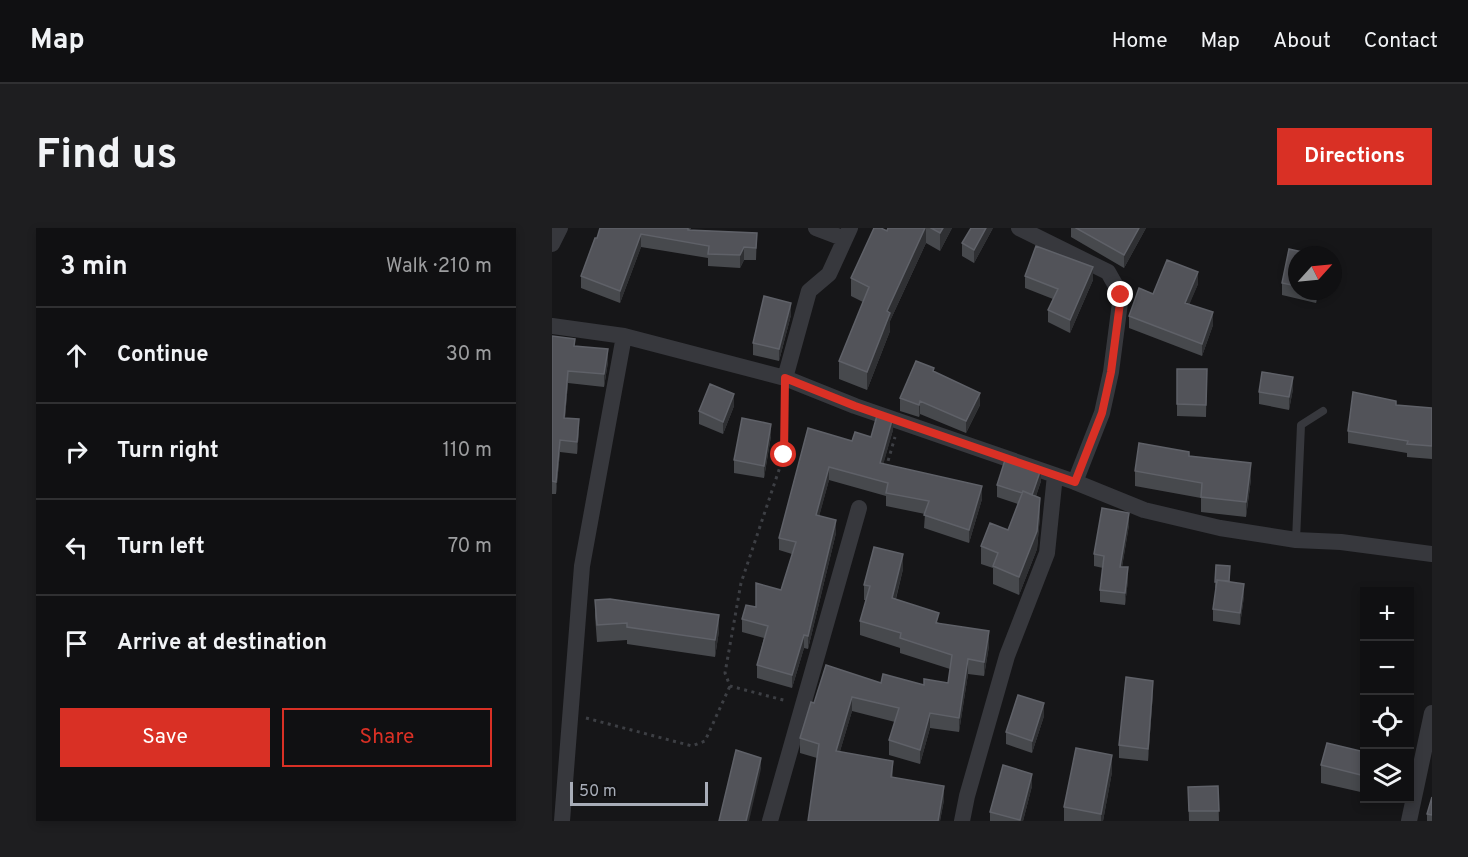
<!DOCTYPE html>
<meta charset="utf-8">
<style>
:root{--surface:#101012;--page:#1e1e20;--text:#f1f3f6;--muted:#9c9d9f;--line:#303032;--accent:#d93025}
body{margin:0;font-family:Overpass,sans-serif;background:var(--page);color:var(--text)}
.controls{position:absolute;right:18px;bottom:18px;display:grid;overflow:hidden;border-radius:0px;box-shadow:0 3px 9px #0003}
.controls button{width:54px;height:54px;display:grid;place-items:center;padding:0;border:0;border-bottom:2px solid var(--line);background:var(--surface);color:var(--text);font:30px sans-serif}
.compass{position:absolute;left:736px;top:18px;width:54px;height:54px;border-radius:50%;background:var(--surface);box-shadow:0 3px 9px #0003;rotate:63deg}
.scale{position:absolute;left:18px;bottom:15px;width:138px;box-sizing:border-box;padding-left:6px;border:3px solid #a8adb8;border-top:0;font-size:16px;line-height:21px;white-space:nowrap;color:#a8adb8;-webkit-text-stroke:4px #111113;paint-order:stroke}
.stop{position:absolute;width:18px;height:18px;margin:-14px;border:4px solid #d93025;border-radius:50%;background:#fff}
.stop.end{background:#d93025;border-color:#fff;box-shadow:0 2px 6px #0008}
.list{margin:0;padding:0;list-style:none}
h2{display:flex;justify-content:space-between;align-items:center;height:78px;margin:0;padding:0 24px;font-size:26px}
h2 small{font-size:20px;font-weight:400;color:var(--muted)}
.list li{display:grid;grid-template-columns:39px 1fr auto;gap:18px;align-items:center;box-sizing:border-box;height:96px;padding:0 24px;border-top:2px solid var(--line)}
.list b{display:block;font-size:22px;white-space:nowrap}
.list em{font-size:20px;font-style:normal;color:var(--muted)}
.actions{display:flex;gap:12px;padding:18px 24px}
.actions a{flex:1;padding:14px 0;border:2px solid var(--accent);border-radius:0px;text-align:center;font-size:21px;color:var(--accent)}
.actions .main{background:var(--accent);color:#fff}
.icon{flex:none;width:33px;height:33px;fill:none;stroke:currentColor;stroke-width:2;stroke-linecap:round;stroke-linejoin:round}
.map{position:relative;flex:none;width:880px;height:593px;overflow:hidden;border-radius:0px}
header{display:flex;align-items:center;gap:36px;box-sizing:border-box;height:84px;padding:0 30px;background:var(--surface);border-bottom:2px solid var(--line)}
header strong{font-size:28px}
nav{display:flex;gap:33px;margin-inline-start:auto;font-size:21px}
.intro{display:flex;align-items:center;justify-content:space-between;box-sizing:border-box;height:144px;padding:0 36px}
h1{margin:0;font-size:42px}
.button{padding:15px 27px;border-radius:0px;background:var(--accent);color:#fff;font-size:21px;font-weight:700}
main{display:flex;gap:36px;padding:0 36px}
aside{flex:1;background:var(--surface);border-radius:0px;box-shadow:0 3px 9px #0003}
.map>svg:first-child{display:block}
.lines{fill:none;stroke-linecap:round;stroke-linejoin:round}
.path{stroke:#3d3f44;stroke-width:3;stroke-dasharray:3 4.5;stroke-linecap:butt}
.lane{stroke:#37383d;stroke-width:8}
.street{stroke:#37383d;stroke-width:16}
.wall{fill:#47494d}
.shaded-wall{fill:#2f3033}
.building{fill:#525359;stroke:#5f6168;stroke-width:1.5}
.route{stroke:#d93025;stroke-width:8}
</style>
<header>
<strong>Map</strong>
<nav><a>Home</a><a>Map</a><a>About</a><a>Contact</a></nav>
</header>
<div class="intro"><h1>Find us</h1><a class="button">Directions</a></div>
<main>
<aside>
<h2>3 min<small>Walk · 210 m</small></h2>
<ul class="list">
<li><svg class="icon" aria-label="ahead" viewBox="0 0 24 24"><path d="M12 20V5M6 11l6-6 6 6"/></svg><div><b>Continue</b></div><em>30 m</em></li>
<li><svg class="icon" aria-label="right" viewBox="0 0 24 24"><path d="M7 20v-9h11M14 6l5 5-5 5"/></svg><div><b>Turn right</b></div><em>110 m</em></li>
<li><svg class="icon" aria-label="left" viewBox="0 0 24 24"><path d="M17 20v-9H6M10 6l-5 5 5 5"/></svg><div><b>Turn left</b></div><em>70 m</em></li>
<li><svg class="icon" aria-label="arrive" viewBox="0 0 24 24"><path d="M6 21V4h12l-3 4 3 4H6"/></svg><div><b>Arrive at destination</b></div></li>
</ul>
<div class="actions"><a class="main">Save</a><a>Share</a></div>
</aside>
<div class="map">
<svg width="880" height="593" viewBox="0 0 880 593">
<rect width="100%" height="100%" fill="#161618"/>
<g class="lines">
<path class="path" d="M233 167 232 227 189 355 173 445 178 458 235 473
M334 240 343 209
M34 490 140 518 153 513 178 458"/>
<path class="lane" d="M744 312 749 197 771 183"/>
<path class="street" d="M264 0 293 11
M467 0 556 44 569 67 559 144 550 185 523 254
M0 16 8 0
M0 98 72 108 233 150 303 178 523 254 592 282 668 300 744 312 789 314 880 326
M233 150 257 63 277 46 298 0
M10 593 30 338 72 108
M218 593 307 280
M410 593 415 568 455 428 495 325 503 247
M857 593 880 485"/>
</g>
<path class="wall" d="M139 0 138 2 205 5 204 32H192L188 40 156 38V30L89 19 68 75 29 60V48L45 10Z
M336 0H400L388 23 374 15 338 93V103L315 162 287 151V133L311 74 299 68V50Z
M441 0 422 35 410 28V15Z
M519 0H594L572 40 519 9Z
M745 27V63H767L764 75 730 67V55Z
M473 48 541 52 518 105 496 94V82L501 71 473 60Z
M646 56 637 76 661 97 650 128 577 100V88L601 66Z
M239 87 227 133 201 127V115Z
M0 108 56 134 52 159 16 155 13 190 27 203 25 226 8 224 4 266H0Z
M625 141H655L654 189 625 188Z
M382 143 428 177 414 205 368 186 367 189 348 183V170Z
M741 161 737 182 707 176V164Z
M844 177 880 180V231L855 229V225L796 215V203Z
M182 178 171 206 147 196V183Z
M256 200 300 213 341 202 331 236 430 271 417 315 372 300 373 286 334 278V268L277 252 267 288 284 305 256 421 252 420 240 460 205 450V437L212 410 190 404V391L204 379 229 362 240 326 227 322V310Z
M219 208 212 250 182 245V232Z
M637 228 699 251 694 289 649 284V270L583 258V243Z
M489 253 484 268 488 288 485 321 467 367 441 356V340L429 336V318L456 302 466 276 445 269V257Z
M577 297 570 339 576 352 573 377 548 374V362L551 340 542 338V326Z
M664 337 678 353 692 368 688 397 661 393V381L664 360H663Z
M351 341 344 371 387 395 437 418 432 448 416 446 407 504 378 500 368 536 337 527V512L343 494 300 483 288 523 341 550 392 572 388 593H256L265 530 248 525V510L262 475 329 455 372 457 396 455 398 441 348 425V420L308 407V393L314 372H312V357Z
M43 372 167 403 163 429 75 416V412L45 414 43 388Z
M601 465 596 533 567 530V517Z
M492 488 480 525 454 516V504Z
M813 524V565L769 555V537Z
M560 544 551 593H512V579Z
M480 558 471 593H438V584Z
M666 558 667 593H637L636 559Z
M880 569V593H875V586Z"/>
<path class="shaded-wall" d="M373 0H374V15L338 93V103L315 162V144L335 83Z
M391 0H400L388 23V5Z
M434 0H441L422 35V22Z
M587 0H594L572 40V27Z
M89 6V19L68 75V63Z
M192 19V32L188 40V27Z
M541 39V52L518 105V92Z
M646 44V56L633 87V75Z
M764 63H767L764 75Z
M239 75V87L227 133V121Z
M661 84V97L650 128V116Z
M56 121V134L52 159V146Z
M16 143V155L12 202V190Z
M741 149V161L737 182V169Z
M428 165V177L414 205V193Z
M182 166V178L171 206V194Z
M368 173V186L367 189V177Z
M341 189V202L328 248V235Z
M27 191V203L25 226V214Z
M219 196V208L212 250V238Z
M8 212V224L4 266V254Z
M699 235V251L694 289V274Z
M277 239V252L264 300V287Z
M489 241V253L480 280V268Z
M430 258V271L417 315V302Z
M488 270V288L485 321 467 367V349Z
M577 285V297L568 351V339Z
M284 292V305L256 421V408Z
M351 326V341L340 385V370Z
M576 339V352L573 377V365Z
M692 356V368L688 397V385Z
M167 387V403L163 429V412Z
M437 403V418L432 448V434Z
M252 407V420L240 460V447Z
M416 431V446L407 504V490Z
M601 453V465L596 533V521Z
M861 462V474L858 491V479Z
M300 469V483L284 537V523Z
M492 475V488L480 525V513Z
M378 485V500L368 536V522Z
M560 527V544L551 593H549V586Z
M209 530V541L197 593H194Z
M341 533V548L339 564V549Z
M480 546V558L471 593H468Z
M392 558V572L388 593H386Z"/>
<path class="building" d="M48 0H136V2L205 5 204 20 192 19 188 27 156 26 157 18 89 6 68 63 29 48 43 10H45Z
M322 0H329L335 3 336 0H373L335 83 338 85 315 144 287 133 317 59 299 50Z
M379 0H391L388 5Z
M419 0H434L422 22 410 15Z
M524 0H587L572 27Z
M484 18 541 39 518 92 496 82 506 61 473 48Z
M737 21 764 27H745V58L730 55Z
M615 32 646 44 633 75 661 84 650 116 577 88 587 60 601 66Z
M212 68 239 75 227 121 201 115Z
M0 108 23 111 22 118 56 121 52 146 16 143 12 190 27 191 25 214 8 212 4 254 0 253Z
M364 133 382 140 381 143 428 165 414 193 368 173 367 177 348 170Z
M625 141H655L654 177 625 176Z
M710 144 741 149 737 169 707 164Z
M158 156 182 166 171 194 147 183Z
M801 164 844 173V177L880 180V218L855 216 856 213 796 203Z
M326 184 341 189 328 235 430 258 417 302 372 287 377 273 334 265 336 255 277 239 264 287 284 292 256 408 252 407 240 447 205 437 216 398 190 391 194 377 204 379V355L229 362 244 314 227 310 256 200 300 213 303 204 319 209Z
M190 190 219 196 212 238 182 232Z
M587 215 637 224V228L699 235 694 274 649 269 650 255 583 243Z
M454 229 489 241 480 267 471 263 470 265 445 257Z
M471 263 488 270 485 303 467 349 441 338 446 325 429 318 438 295 456 302Z
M550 280 577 285 568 339H576L573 365 548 362 552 328 542 326Z
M322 319 351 326 340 370 387 385 384 395 437 403 432 434 416 431 407 490 378 485 368 522 337 512 347 480 300 469 284 523 341 533 339 549 392 558 386 593H256L267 516 248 510 259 474 262 475 274 437 329 455 331 446 372 457V451L396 455 400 427 348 410 349 405 308 393 318 358 312 357Z
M664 337 678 338 677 353 665 352V354H663Z
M665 352 692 356 688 385 661 381Z
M58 371 167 387 163 412 75 399V395L45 397 43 372Z
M574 449 601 453 596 521 567 517Z
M858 461 861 462 858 479Z
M466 467 492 475 480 513 454 504Z
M775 515 813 524V548L769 537Z
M524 520 560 527 549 586 512 579Z
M184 522 209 530 194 593H167Z
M451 537 480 546 468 592 438 584Z
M666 558 667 583H637L636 559Z
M880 569V587L875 586Z"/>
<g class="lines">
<path class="route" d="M232 227 233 150 303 178 523 254 550 185 559 144 569 67"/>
</g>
</svg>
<div class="controls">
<button>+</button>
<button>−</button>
<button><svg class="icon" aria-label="locate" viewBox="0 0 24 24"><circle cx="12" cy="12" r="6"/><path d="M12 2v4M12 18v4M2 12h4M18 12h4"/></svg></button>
<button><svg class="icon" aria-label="layers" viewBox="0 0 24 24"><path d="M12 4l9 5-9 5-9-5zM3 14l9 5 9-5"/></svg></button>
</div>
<svg class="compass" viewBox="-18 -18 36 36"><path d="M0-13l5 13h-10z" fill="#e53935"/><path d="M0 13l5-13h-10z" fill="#9c9d9f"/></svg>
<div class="scale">50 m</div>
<div class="stop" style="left:232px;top:227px"></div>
<div class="stop end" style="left:569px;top:67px"></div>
</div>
</main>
